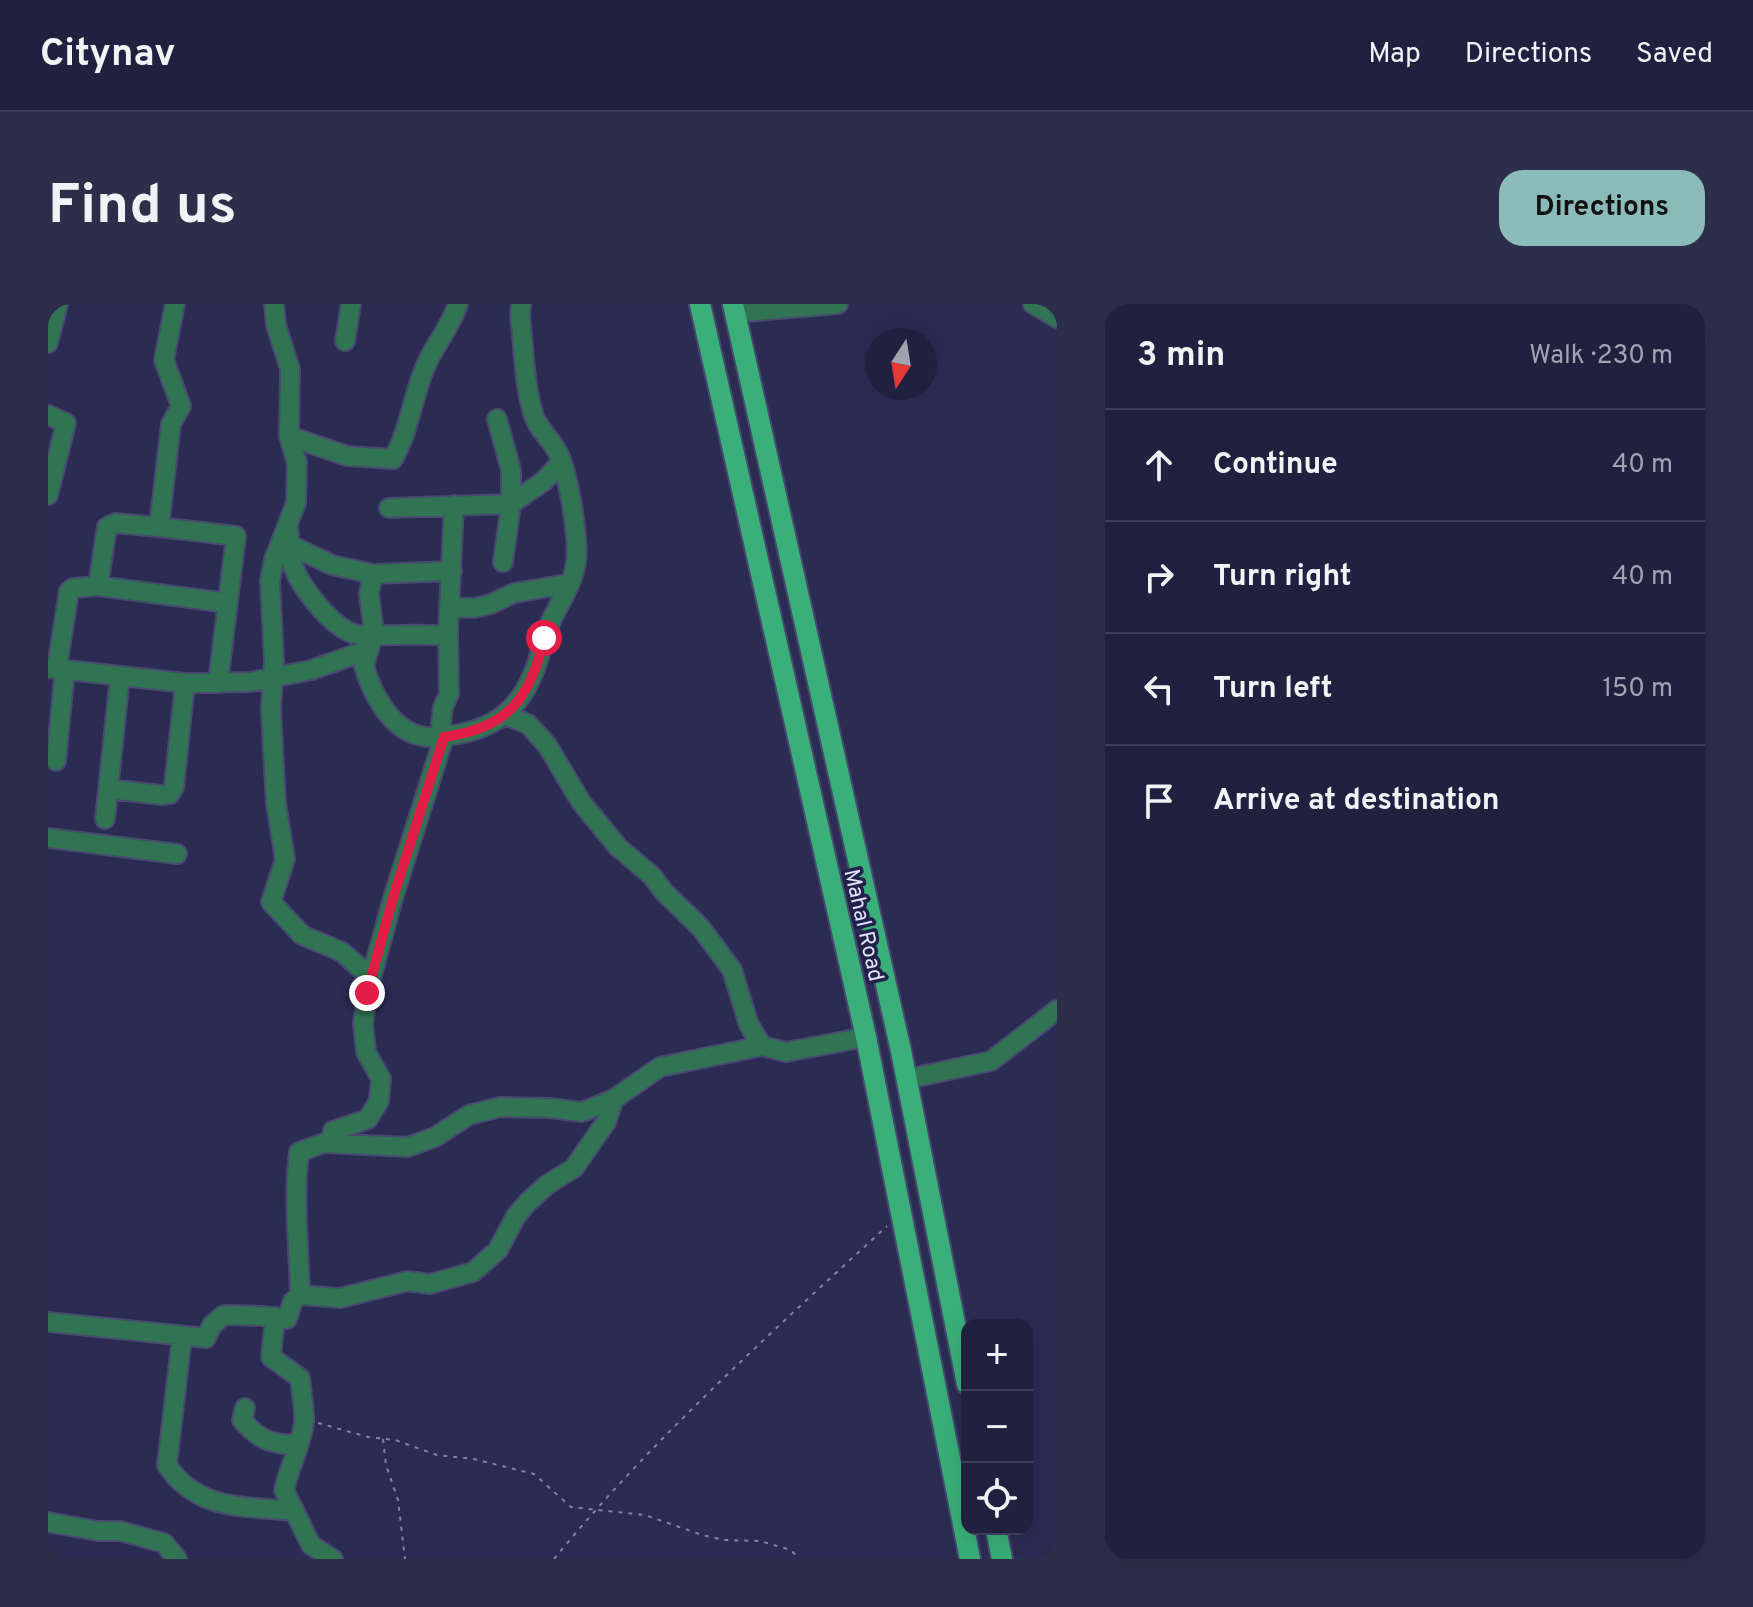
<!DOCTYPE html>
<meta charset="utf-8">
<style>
:root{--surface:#20213f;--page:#2d2e4a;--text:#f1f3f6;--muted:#a2a3b0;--line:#3d3e59;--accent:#8bbbb9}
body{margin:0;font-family:Overpass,sans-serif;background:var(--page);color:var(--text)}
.controls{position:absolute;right:24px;bottom:24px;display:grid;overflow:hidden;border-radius:16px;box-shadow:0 8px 32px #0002}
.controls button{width:72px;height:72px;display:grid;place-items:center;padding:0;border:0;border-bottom:2px solid var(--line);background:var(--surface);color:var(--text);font:40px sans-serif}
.compass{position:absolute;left:817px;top:24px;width:72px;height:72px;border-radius:50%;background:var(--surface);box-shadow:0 8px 32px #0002;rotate:192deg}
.stop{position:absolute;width:24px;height:24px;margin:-18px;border:6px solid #e11d48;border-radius:50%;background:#fff}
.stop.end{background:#e11d48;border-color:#fff;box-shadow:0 2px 8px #0008}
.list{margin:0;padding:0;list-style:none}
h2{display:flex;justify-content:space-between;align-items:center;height:104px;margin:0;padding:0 32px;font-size:34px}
h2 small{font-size:26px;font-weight:400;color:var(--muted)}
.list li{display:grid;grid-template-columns:52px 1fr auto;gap:24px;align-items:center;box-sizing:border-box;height:112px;padding:0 32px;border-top:2px solid var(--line)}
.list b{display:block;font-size:30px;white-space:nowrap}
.list em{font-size:26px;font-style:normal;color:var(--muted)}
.icon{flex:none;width:44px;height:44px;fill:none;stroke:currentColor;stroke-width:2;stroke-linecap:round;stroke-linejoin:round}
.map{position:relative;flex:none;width:1009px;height:1255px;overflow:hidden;border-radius:24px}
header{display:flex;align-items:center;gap:48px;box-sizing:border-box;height:112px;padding:0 40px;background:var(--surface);border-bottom:2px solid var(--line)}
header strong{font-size:38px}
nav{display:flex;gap:44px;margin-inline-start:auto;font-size:28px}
.intro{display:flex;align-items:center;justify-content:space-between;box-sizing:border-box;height:192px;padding:0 48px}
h1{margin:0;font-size:56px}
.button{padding:20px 36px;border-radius:24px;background:var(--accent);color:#111;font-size:28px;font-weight:700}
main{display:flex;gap:48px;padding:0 48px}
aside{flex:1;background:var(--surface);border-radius:24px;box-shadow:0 8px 32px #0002}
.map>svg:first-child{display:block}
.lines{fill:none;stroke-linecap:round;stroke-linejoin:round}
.minor-casing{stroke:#48496f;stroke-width:22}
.major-casing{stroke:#48496f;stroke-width:24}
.path{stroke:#8183a5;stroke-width:2;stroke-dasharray:4 6;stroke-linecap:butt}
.minor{stroke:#307453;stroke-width:18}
.major{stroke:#39b07a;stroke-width:20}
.route{stroke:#e11d48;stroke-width:10}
.labels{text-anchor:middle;stroke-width:7;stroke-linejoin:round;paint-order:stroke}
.street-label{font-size:22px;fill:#e1e4fe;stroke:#212249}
</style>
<header>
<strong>Citynav</strong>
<nav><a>Map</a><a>Directions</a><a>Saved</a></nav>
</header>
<div class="intro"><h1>Find us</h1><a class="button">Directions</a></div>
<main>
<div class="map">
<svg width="1009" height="1255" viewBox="0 0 1009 1255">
<rect width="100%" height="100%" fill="#2b2c54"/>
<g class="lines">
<g class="minor-casing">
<path id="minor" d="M226 0 228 21 242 65 241 132 249 159 248 199 226 256 222 277 226 357 223 405 225 446 228 500 237 555 223 598 254 631 294 648 322 673
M985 0 1009 14
M686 9 790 0
M297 37 303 0
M0 39 10 0
M0 111 18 119 0 191
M241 132 299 152 345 155C361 127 364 96 376 66 385 42 402 25 410 0
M341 204 463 200V166L449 115
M111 223 188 232 170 379
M240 225C242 237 242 251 245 262 253 284 288 330 313 331 343 332 369 329 400 332
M242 241 284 261 325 270 404 267
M455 258 463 200 496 177 513 158
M325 270 321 290 326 329 316 362C326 395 348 436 388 433 453 429 481 399 495 338 502 310 524 286 528 259 531 233 521 174 511 151 505 136 489 125 485 109 476 79 476 44 472 12L473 0
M50 282 180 299
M402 303 426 304 443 300 466 289 519 280
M9 363 21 287 25 284 50 282 59 223 67 219 111 223 123 120 133 102 116 56 127 0
M0 364 137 379 202 378 263 366 320 346
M457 411 480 420 499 441 533 498 570 543 604 572 616 588 653 624 684 666 701 721 714 742 738 748 818 733
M8 457 17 365
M61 485 114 491 122 490 126 483 137 379
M57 515 72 372
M0 534 129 550
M859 775 943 757 1009 706
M566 795 558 818 526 864 500 880 480 898 468 912 450 946 425 968 382 980 360 977 292 994 252 991C251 943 245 896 251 848L276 839 360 843 387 833 421 811 452 803 502 804 534 808 566 795 612 763 714 742
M283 839 285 827 320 815 331 797 333 775 318 748 315 720 319 689 345 594 396 433 393 420 395 403 401 390 400 328 406 201
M227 1013 223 1053 252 1074C253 1088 257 1104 256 1118 254 1139 241 1164 236 1186L263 1241 285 1255
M0 1018 158 1034 164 1021 176 1011 215 1012 239 1015 245 997 252 991
M134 1032 119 1161C149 1207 197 1202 245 1207
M197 1104 194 1116C210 1135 225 1142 250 1140
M0 1218 50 1227H72L116 1239 129 1255"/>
</g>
<g class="major-casing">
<path id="major" d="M652 0 818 733 922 1255
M685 0 853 747 919 1080
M948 1225 954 1255"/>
</g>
<path class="path" d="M270 1119 320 1133 347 1136 389 1151 426 1155 486 1170 523 1203 597 1211 654 1231 676 1236 712 1237 743 1246 751 1255
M335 1135 338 1161 350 1196 357 1255
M506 1255C605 1134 724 1028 839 922"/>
<use href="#minor" class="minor"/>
<use href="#major" class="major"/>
</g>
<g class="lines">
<path class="route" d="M319 689 345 594 396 433C460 424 483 394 496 334"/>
</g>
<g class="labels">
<g class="street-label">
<text transform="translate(817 621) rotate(77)" y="8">Mahal Road</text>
</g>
</g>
</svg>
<div class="controls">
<button>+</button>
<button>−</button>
<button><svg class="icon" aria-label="locate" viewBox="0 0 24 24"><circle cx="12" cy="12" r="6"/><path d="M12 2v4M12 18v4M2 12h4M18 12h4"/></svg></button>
</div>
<svg class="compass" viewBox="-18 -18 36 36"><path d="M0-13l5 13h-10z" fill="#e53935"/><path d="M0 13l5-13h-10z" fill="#a2a3b0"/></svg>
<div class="stop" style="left:496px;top:334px"></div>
<div class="stop end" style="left:319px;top:689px"></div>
</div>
<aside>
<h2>3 min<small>Walk · 230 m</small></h2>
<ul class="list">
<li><svg class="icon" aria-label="ahead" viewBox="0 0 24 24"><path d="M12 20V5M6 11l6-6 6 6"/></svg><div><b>Continue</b></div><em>40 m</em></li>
<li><svg class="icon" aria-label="right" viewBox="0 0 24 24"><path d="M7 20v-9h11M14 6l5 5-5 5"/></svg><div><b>Turn right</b></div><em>40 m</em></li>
<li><svg class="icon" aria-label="left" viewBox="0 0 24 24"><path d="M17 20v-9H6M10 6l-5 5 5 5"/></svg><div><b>Turn left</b></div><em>150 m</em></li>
<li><svg class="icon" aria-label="arrive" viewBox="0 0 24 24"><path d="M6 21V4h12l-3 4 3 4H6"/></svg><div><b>Arrive at destination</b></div></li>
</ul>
</aside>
</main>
